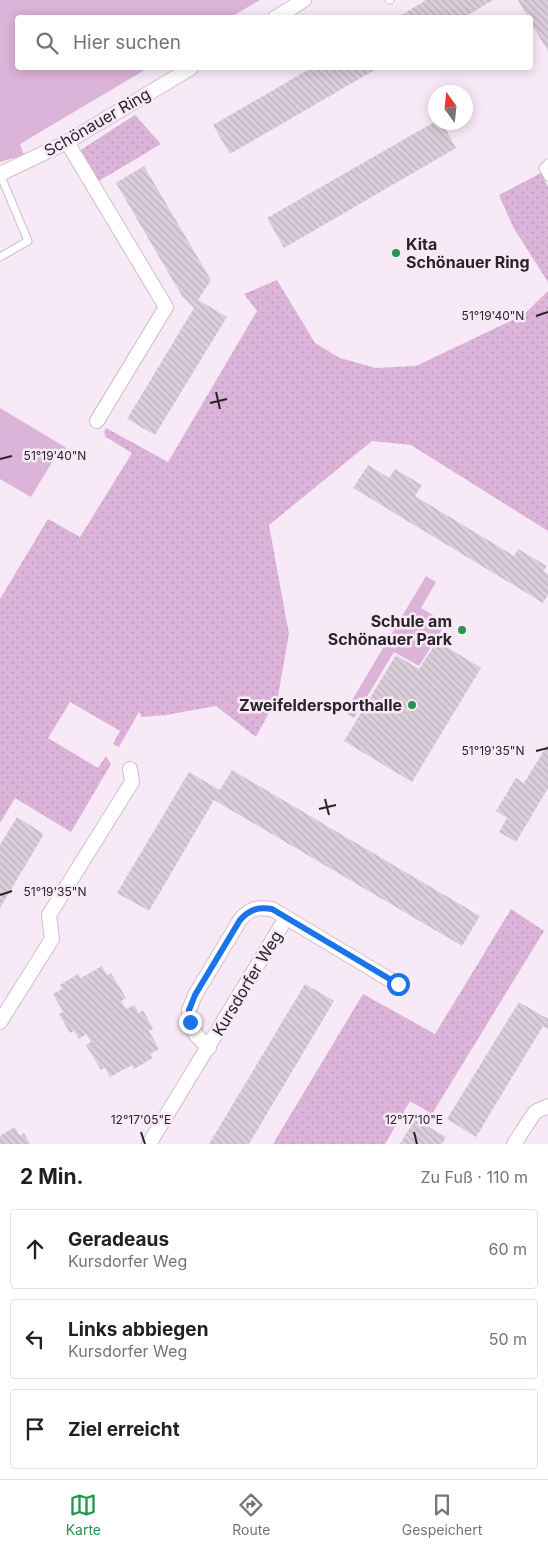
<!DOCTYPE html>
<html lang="de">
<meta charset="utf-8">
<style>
:root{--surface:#fff;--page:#f6f6f6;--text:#202124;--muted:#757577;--line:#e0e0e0;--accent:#25954f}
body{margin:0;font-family:Inter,sans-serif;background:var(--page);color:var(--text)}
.compass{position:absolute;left:428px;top:85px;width:45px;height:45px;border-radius:50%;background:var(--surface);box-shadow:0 2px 12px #0003;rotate:345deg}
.stop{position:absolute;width:15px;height:15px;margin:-11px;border:4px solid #1a73e8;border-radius:50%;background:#fff}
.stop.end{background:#1a73e8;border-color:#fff;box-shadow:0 1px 5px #0008}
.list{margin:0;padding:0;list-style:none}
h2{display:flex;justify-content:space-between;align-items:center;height:65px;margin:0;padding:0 20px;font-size:21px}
h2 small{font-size:16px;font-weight:400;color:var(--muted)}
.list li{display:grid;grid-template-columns:32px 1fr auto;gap:15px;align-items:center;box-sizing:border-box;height:80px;margin:0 10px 10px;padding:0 10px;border:1px solid var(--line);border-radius:5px}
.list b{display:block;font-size:19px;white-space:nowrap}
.list p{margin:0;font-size:16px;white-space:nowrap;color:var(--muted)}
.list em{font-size:16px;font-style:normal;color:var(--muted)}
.icon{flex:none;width:28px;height:28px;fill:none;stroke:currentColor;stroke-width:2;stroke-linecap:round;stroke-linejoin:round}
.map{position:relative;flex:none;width:548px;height:1144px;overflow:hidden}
.search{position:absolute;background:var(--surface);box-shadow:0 2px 12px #0003;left:15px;right:15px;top:15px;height:55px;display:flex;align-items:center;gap:12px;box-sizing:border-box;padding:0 18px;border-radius:5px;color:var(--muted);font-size:19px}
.sheet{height:335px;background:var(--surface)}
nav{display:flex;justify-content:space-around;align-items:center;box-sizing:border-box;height:70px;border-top:1px solid var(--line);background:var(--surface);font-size:14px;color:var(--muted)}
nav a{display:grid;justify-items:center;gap:2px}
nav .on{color:var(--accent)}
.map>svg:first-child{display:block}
.grass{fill:#dcb3d9}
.park{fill:url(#park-dots)}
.building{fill:url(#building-back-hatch)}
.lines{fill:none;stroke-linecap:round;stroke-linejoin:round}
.lane-casing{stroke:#cebfcd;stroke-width:9}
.street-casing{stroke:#cebfcd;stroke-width:16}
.lane{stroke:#fff;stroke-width:7}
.street{stroke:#fff;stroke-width:14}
.route{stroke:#1a73e8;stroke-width:6}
.ticks{fill:none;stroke:#2a2429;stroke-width:2}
.poi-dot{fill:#25954f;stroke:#f8e9f7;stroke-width:2}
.labels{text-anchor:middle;stroke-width:5;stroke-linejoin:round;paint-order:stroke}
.street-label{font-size:16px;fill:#2a2429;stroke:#f8e9f7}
.poi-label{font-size:16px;font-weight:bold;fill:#2a2429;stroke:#f8e9f7;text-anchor:end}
.ticks-label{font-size:12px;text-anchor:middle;fill:#2a2429;stroke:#f8e9f7;stroke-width:5;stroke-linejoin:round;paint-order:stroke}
</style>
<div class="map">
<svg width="548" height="1144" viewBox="0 0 548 1144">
<defs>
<pattern id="park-dots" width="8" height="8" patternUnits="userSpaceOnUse" patternTransform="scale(1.25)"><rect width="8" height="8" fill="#dcb3d9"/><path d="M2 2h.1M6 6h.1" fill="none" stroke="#bd9aba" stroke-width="1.8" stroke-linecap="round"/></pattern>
<pattern id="building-back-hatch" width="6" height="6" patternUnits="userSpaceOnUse" patternTransform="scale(1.25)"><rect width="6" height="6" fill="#dccddb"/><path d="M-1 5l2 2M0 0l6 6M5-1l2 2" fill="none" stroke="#bdb0bc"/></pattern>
</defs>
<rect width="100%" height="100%" fill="#f8e9f7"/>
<path class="grass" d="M0 0H260L231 17 18 18V68H148L20 144 24 155 0 162Z
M0 408 65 447 68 453 67 459 57 454 31 497 0 479Z
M426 576 436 582 421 608 446 623 419 666 394 652 354 718 345 712Z"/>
<path class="park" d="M135 115 161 144 92 185 79 151Z
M541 173 548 187V282L513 227 499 195Z
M277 280 315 343 340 358 376 368 416 366 523 315 548 291V531L411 445 372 441 269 525 289 634 278 696 256 737 216 706 166 715 142 717 139 712 119 747 113 744 120 731 70 702 48 738 98 768 106 756 111 764 71 832 15 798 0 823V599L48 519 80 537 132 453 106 437 104 432 106 428 168 462 257 311 244 294Z
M511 909 544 931 432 1114 410 1101 385 1144H273L363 994 435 1034Z"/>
<path class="building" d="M426 0H493L463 18H397Z
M518 0H548V51L530 22V18H528Z
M311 68H378L230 154 213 125Z
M436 121V122H442L456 148 284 248 267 218Z
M144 166 211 280 198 300 227 317 155 435 127 419 194 308 182 296 116 183Z
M368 465 389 478 395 469 422 485 415 496 514 556 518 549 547 566 543 571 548 574V595L543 603 353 488Z
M437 641 481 668 412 782 344 741 396 655 419 669Z
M548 744V788L516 842 499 832 507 818 496 811 516 778 524 783Z
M232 770 480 916 462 946 214 800 149 911 117 893 189 772 220 790Z
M17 817 44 834 0 908V845Z
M102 966 107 975 111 973 126 998 121 1001 126 1009 134 1005 139 1013 143 1010 153 1029 149 1031 159 1049 150 1054 153 1058 134 1069 132 1065 110 1077 105 1068 101 1070 86 1045 91 1042 86 1034 79 1039 74 1031 70 1033 59 1014 63 1012 53 994 62 989 60 985 78 974 81 978Z
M305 984 334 1001 249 1144H209Z
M519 1002 548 1019V1029L543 1026 476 1137 447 1119Z
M415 1119 446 1137 442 1144H400Z
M15 1127 20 1136 24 1133 30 1144H0V1136Z"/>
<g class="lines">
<g class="lane-casing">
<path id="lane" d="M389 0H390
M548 163 543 168 548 177
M0 257 28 241 0 174"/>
</g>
<g class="street-casing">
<path id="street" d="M275 18 304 0
M67 142 166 307 97 421
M0 174 67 142 191 68
M0 1022 52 939 49 915 132 782 130 769
M209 1048 196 1035 190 1022 189 1010 195 995 240 920C250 908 257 907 272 909L397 984
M149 1144 286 918
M514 1144 535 1112 548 1106"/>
</g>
<use href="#lane" class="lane"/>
<use href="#street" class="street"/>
</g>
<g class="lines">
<path class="route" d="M190 1022 189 1010 195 995 240 920C250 909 258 907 272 909L398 984"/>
</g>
<path class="ticks" d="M536 316 548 312M216 392 220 409M210 403 227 399M0 459 12 456M536 751 548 748M325 799 329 815M319 809 336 805M0 895 12 891M141 1132 145 1144M414 1132 417 1144"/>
<g class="poi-dot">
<circle cx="396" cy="253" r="5"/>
<circle cx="462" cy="630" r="5"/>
<circle cx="412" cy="705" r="5"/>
</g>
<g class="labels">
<g class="street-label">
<text transform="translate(97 122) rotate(-30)" y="6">Schönauer Ring</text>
<text transform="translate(247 983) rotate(-59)" y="6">Kursdorfer Weg</text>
</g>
<g class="poi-label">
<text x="406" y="250" text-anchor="start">Kita<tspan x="406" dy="18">Schönauer Ring</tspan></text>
<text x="452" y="627">Schule am<tspan x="452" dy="18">Schönauer Park</tspan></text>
<text x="402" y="711">Zweifeldersporthalle</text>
</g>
</g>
<g class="ticks-label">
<text x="493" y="320">51°19'40"N</text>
<text x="55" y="460">51°19'40"N</text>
<text x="493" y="755">51°19'35"N</text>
<text x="55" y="896">51°19'35"N</text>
<text x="141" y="1124">12°17'05"E</text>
<text x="414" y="1124">12°17'10"E</text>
</g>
</svg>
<svg class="compass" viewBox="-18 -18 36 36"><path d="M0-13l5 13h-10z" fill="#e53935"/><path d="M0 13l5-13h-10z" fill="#757577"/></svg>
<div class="stop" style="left:398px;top:984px"></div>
<div class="stop end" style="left:190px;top:1022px"></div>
<div class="search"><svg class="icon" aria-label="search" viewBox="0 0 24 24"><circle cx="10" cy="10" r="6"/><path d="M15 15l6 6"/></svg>Hier suchen</div>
</div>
<section class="sheet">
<h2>2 Min.<small>Zu Fuß · 110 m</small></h2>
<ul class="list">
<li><svg class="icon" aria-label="ahead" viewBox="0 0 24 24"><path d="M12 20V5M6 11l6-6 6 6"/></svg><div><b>Geradeaus</b><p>Kursdorfer Weg</p></div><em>60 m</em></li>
<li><svg class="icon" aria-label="left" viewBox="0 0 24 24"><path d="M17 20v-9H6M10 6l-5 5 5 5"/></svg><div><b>Links abbiegen</b><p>Kursdorfer Weg</p></div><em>50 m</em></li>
<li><svg class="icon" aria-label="arrive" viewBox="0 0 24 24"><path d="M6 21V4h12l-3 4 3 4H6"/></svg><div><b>Ziel erreicht</b></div></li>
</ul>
</section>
<nav>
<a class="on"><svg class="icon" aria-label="map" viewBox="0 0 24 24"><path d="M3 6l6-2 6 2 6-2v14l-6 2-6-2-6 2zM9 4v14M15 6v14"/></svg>Karte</a>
<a><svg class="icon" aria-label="directions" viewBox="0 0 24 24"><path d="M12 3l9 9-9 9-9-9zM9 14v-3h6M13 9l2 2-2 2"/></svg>Route</a>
<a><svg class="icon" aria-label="saved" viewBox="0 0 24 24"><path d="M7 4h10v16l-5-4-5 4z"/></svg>Gespeichert</a>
</nav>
